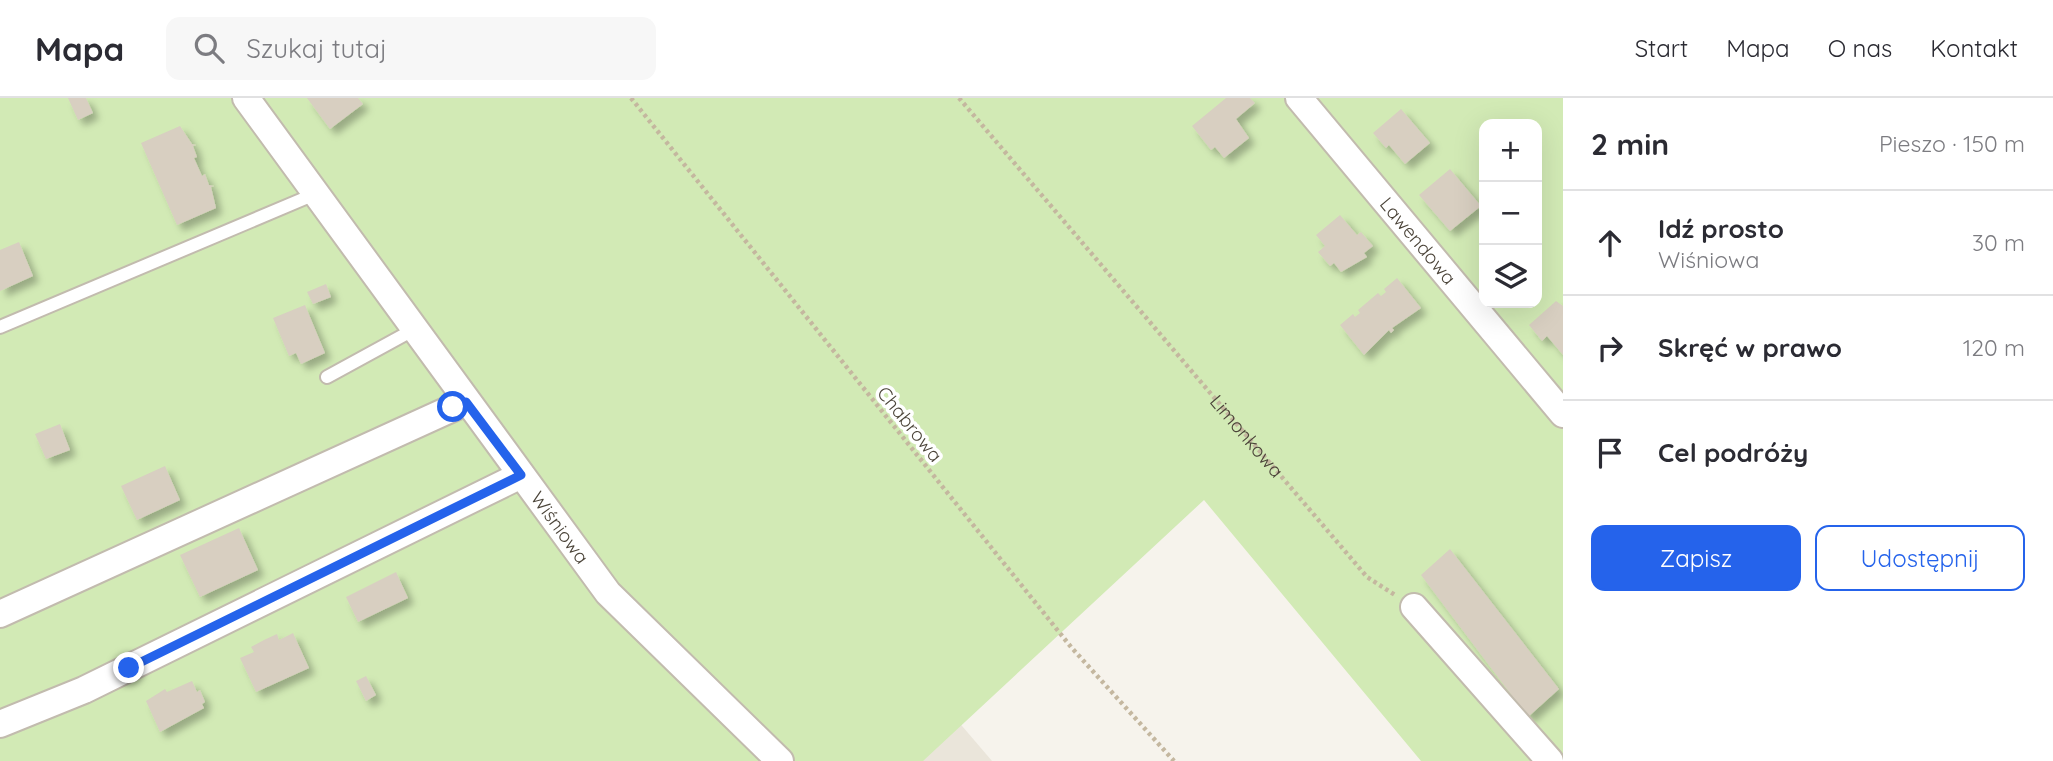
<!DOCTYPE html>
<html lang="pl">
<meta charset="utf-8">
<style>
:root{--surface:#fff;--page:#f7f7f7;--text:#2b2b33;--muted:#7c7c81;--line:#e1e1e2;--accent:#2563eb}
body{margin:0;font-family:Quicksand,sans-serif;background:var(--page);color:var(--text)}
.controls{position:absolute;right:21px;top:21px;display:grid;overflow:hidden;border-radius:14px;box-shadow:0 7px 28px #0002}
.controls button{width:63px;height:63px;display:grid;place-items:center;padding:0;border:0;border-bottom:2px solid var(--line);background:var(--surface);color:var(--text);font:35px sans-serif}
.stop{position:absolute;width:21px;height:21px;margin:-16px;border:5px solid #2563eb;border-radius:50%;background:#fff}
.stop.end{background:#2563eb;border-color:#fff;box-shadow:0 2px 7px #0008}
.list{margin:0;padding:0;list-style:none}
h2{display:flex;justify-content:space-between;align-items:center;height:91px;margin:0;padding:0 28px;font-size:30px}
h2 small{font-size:23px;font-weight:400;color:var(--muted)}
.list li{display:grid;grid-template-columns:46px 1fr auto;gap:21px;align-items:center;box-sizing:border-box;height:105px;padding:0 28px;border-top:2px solid var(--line)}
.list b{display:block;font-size:26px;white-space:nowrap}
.list p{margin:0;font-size:23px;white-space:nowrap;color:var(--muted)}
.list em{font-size:23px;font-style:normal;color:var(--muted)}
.actions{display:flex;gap:14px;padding:21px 28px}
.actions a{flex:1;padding:16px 0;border:2px solid var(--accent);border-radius:14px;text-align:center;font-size:24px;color:var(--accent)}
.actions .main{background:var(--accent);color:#fff}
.icon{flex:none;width:38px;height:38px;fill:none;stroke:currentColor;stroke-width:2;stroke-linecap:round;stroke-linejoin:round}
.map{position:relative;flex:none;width:1563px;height:663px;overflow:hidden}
header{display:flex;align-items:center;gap:42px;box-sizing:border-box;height:98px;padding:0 35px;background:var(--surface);border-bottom:2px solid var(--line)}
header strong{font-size:33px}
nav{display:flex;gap:38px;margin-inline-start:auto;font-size:24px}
.search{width:490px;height:63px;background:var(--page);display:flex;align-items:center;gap:18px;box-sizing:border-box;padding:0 24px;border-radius:14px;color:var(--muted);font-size:26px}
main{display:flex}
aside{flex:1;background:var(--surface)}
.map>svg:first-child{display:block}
.residential{fill:#eae5da}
.green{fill:#d2eab5;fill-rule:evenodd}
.building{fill:#d8cfc1;filter:url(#shadow)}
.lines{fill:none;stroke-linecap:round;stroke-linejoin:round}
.service-casing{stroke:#c2bbae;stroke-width:16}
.minor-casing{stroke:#c2bbae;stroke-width:30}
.path{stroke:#c4b79f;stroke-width:4.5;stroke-dasharray:3.5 3.5;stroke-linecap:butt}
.service{stroke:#fff;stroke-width:12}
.minor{stroke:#fff;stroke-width:26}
.route{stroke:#2563eb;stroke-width:9}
.labels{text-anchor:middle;stroke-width:7;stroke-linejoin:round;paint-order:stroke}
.street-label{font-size:19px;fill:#4b4439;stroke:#fff}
</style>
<header>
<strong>Mapa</strong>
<div class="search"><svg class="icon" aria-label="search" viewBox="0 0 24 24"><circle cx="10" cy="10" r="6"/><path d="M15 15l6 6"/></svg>Szukaj tutaj</div>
<nav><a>Start</a><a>Mapa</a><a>O nas</a><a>Kontakt</a></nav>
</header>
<main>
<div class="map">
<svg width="1563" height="663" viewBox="0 0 1563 663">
<defs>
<filter id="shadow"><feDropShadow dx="6" dy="6" stdDeviation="3.5" flood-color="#0004"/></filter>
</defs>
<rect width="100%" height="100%" fill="#f6f3ec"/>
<path class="residential" d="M915 573 992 663H816Z"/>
<path class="green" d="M0 0H1563V663H1421L1204 402 923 663H0ZM1484 26H1537V205H1484Z"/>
<path class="building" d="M68 0H86L93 15 78 22Z
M307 0H358L363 6 330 31Z
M1226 0H1250L1255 5 1236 21 1249 40 1224 60 1215 49 1211 52 1192 28Z
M1401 11 1430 45 1405 66 1389 47 1386 50 1373 35Z
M180 28 192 46 196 47 193 48 197 59 194 60 202 78 205 76 209 87 214 88 211 89 216 110 177 127 141 45Z
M1450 71 1481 108 1450 133 1419 97Z
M1340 117 1357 137 1361 134 1373 148 1364 155 1367 159 1341 174 1334 165 1330 168 1318 154 1325 148 1316 137Z
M19 144 33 178 0 193V152Z
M1397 180 1421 210 1392 230 1394 232 1391 235 1389 232 1364 257 1340 227 1353 216 1355 219 1360 215 1358 212 1378 195 1381 198 1386 194 1384 191Z
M326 186 331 199 313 206 307 194Z
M1556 203 1563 208V257L1547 238 1542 243 1529 227Z
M305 207 325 255 301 266 296 255 289 258 273 220Z
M60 326 70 352 46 361 35 336Z
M165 368 180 402 137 422 121 388Z
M239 430 258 472 200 499 180 457Z
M1450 451 1559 591 1528 619 1421 477Z
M396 474 408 500 358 524 346 499Z
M293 535 309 570 256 594 240 560 254 554 251 549 264 542 277 536 279 542Z
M366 578 376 597 366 603 356 583Z
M192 583 197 594 200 592 205 604 202 606 204 610 160 634 146 603 165 591 167 594Z"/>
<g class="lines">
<g class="service-casing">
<path id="service" d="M0 229 315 96
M327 279 413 232"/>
</g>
<g class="minor-casing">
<g id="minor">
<path id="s2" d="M246 0 608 495 780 663"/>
<path id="s3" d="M1299 0 1563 316"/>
<path d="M1414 509 1550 663"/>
<path d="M0 516 466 304"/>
<path d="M0 626 84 592 521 377"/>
</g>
</g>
<g class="path">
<path d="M631 0 1071 549 1174 663"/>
<path id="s1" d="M959 0 1367 479 1395 497"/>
</g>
<use href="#service" class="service"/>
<use href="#minor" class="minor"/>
</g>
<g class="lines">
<path class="route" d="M129 570 521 377 466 304 453 309"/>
</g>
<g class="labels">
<g class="street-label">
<text dy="7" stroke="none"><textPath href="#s3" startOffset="186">Lawendowa</textPath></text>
<text transform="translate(910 326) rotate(51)" y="7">Chabrowa</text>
<text dy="7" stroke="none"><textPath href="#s1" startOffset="444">Limonkowa</textPath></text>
<text dy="7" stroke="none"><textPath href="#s2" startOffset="532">Wiśniowa</textPath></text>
</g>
</g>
</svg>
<div class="controls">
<button>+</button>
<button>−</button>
<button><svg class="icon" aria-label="layers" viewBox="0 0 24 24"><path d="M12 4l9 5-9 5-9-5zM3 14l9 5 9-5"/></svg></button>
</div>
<div class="stop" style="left:453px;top:309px"></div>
<div class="stop end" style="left:129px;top:570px"></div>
</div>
<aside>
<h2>2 min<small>Pieszo · 150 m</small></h2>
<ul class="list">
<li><svg class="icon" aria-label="ahead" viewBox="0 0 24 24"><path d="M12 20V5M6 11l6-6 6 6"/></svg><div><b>Idź prosto</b><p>Wiśniowa</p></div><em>30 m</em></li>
<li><svg class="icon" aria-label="right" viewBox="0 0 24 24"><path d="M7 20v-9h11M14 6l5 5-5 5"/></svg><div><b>Skręć w prawo</b></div><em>120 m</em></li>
<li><svg class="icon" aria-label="arrive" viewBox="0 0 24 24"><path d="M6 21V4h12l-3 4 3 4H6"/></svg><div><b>Cel podróży</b></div></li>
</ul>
<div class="actions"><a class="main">Zapisz</a><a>Udostępnij</a></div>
</aside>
</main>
